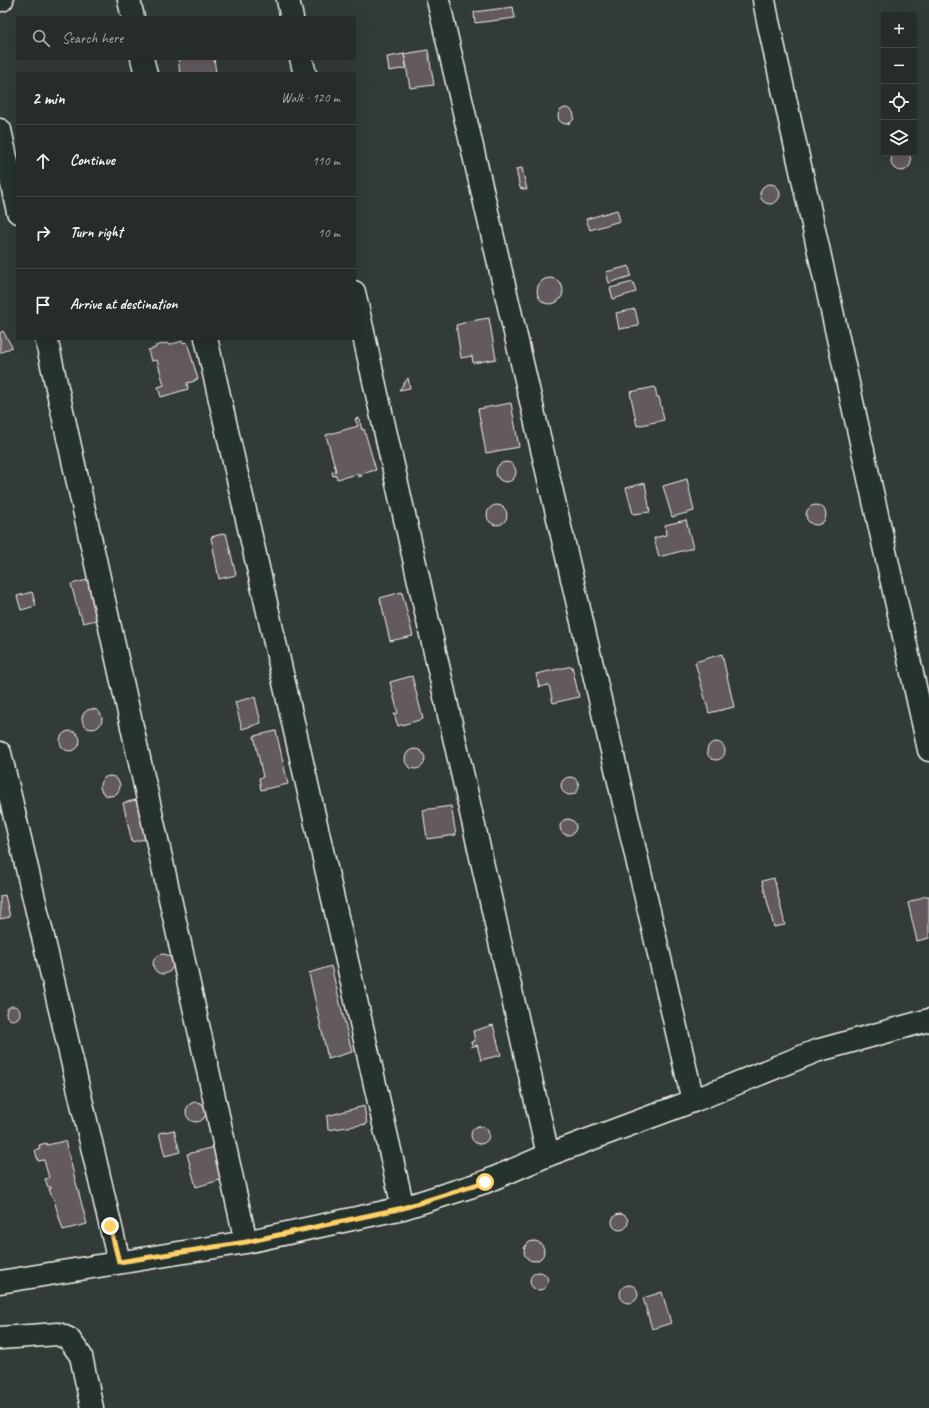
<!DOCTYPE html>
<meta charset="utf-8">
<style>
:root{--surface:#262c29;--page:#323835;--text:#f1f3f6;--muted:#a4a7a8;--line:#424846}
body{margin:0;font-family:Caveat,sans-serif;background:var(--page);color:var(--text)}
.controls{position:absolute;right:12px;top:12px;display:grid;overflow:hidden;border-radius:4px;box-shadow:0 4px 16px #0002}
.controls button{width:36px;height:36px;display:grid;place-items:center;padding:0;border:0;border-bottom:1px solid var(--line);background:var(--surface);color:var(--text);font:20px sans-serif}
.stop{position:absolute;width:12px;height:12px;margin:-9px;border:3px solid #ffd166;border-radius:50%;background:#fff}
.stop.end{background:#ffd166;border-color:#fff;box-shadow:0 1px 4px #0008}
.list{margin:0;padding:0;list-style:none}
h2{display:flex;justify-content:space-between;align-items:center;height:52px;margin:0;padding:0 16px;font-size:17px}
h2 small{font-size:13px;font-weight:400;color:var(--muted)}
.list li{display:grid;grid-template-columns:26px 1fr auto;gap:12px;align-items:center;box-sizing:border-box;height:72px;padding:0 16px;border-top:1px solid var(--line)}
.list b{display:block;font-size:15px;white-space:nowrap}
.list em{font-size:13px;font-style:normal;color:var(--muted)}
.icon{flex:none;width:22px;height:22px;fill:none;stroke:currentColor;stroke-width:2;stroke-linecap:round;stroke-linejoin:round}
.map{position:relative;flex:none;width:929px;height:1408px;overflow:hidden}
.search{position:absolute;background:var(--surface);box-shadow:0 4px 16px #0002;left:16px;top:16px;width:340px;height:44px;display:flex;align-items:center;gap:10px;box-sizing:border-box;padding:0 14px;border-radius:4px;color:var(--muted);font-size:15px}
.panel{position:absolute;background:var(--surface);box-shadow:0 4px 16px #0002;left:16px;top:72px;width:340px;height:268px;border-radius:4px}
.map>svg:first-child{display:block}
.building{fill:#635a60;stroke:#f4f1e8}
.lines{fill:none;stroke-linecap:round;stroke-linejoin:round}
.minor-casing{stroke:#f4f1e8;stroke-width:25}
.minor{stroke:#26332d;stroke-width:22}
.route{stroke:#ffd166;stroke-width:5}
</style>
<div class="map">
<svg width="929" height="1408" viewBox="0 0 929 1408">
<rect width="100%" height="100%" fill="#323b37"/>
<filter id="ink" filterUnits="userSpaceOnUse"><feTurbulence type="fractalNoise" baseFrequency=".025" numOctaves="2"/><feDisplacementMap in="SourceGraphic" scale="8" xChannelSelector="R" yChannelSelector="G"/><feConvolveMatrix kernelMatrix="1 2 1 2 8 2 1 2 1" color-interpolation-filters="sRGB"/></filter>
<g filter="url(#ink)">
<path class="building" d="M513 7 515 18 475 23 474 12Z
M428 50 434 85 410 88 404 54Z
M404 54 407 68 389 71 387 57Z
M178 58H214L216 73 180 74Z
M558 116a8 8 0 1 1 16 0a8 8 0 1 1-16 0Z
M891 161a10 10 0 1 1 20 0a10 10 0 1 1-20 0Z
M522 168 527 190 520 188 516 169Z
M760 194a10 10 0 1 1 20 0a10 10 0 1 1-20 0Z
M617 210 620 221 590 230 586 219Z
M629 266 631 276 609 283 606 272Z
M537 291a13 13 0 1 1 26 0a13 13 0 1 1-26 0Z
M633 282 636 292 613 299 610 288Z
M635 309 639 326 619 329 616 313Z
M489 318 496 359 473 363 472 356 461 358 456 325 464 323V322Z
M3 331 12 347 0 353V333Z
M183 341V343L187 342 198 379 194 380 195 381 187 383 188 389 161 397 158 387 164 385 157 360 151 361 148 350 156 348 155 346 167 343 168 345Z
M408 378 410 388 399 390Z
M655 387 657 397H659L664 420 637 426 630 392Z
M511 403 519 447 486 453 478 409Z
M359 418 362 430 364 429 376 470 361 474 362 476 358 477V474L337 479 336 475 333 476 332 472 336 471 326 435 358 426 355 419Z
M496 472a10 10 0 1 1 20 0a10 10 0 1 1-20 0Z
M687 479 694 511 672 517 663 486Z
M645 483 650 512 633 514 626 488Z
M487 515a10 10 0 1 1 20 0a10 10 0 1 1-20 0Z
M806 515a10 10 0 1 1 20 0a10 10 0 1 1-20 0Z
M686 520 693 548 659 557 654 538 666 535 665 525Z
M226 533 236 575 219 579 211 537Z
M96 578 105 618 83 623 80 613 79 614 71 584Z
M32 592 36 606 21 610 17 596Z
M402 592 413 636 390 641 380 598Z
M722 654 734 707 709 713 695 662Z
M572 666 579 697 553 703 549 685 539 687 536 674Z
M412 676 423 719 398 726 394 714 398 713 390 682Z
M255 697 261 723 242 729 235 702Z
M82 719a10 10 0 1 1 20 0a10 10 0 1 1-20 0Z
M60 741a10 10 0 1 1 20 0a10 10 0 1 1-20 0Z
M276 731 288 784 261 790 259 778 263 777 254 736Z
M707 751a9 9 0 1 1 18 0a9 9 0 1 1-18 0Z
M405 759a10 10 0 1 1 20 0a10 10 0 1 1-20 0Z
M100 786a10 10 0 1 1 20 0a10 10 0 1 1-20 0Z
M561 786a9 9 0 1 1 18 0a9 9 0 1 1-18 0Z
M140 799 149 838 132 842 123 803Z
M451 806 456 835 427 839 423 810Z
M560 827a8 8 0 1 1 16 0a8 8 0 1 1-16 0Z
M774 878 785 925 774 927 762 881Z
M5 895 10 917 0 919V896Z
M925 896H929V938L917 941 908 903Z
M153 964a10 10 0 1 1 20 0a10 10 0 1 1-20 0Z
M331 966 352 1052 328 1059 309 973Z
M6 1013a7 7 0 1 1 14 0a7 7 0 1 1-14 0Z
M493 1025 501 1055 481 1060 477 1045 471 1047V1046L472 1045 471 1042 475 1041 473 1031Z
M186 1112a10 10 0 1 1 20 0a10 10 0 1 1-20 0Z
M364 1106 367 1124 328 1130 327 1116Z
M471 1135a9 9 0 1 1 18 0a9 9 0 1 1-18 0Z
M174 1130 180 1152 165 1156 159 1133Z
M65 1141 87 1224 63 1230 53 1197H52L49 1189H51V1187H48L45 1179 49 1178 44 1160 38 1161 35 1150 40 1148 39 1145 46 1143 47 1145Z
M218 1146 227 1178 196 1187 187 1154Z
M612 1222a8 8 0 1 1 16 0a8 8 0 1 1-16 0Z
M524 1251a10 10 0 1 1 20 0a10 10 0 1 1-20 0Z
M530 1281a9 9 0 1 1 18 0a9 9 0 1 1-18 0Z
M620 1294a9 9 0 1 1 18 0a9 9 0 1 1-18 0Z
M662 1292 671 1323 652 1329 643 1298Z"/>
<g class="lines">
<g class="minor-casing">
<path id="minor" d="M0 0H2
M129 0 133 18
M288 0 292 18
M438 0 693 1101
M764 0 768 21 929 750
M142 58 146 74
M301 58 305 74
M0 130 18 212
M354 292 548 1155
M46 338 246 1242
M206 338 403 1208
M0 753 119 1262
M0 1282 246 1242 403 1208 485 1182 548 1155 693 1101 816 1051 929 1020
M0 1338 58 1334 69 1339 81 1356 92 1408"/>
</g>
<use href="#minor" class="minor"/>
</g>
</g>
<g class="lines" filter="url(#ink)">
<path class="route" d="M110 1226 119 1262 246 1242 403 1208 485 1182"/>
</g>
</svg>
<div class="controls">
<button>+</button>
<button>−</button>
<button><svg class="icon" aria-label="locate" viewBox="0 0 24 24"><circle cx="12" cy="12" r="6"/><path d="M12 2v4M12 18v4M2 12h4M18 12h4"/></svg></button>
<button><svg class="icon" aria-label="layers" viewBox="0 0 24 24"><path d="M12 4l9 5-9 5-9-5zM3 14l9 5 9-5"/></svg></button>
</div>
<div class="stop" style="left:485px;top:1182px"></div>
<div class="stop end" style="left:110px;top:1226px"></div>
<div class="search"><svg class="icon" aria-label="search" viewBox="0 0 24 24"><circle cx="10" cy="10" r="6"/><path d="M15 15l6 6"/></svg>Search here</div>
<section class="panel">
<h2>2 min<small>Walk · 120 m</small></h2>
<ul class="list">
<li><svg class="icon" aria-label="ahead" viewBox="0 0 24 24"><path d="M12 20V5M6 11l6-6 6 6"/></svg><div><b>Continue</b></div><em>110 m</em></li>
<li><svg class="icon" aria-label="right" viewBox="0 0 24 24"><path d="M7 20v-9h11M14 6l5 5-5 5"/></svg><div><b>Turn right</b></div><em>10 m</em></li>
<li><svg class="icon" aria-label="arrive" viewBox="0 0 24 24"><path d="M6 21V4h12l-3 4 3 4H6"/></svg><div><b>Arrive at destination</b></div></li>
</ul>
</section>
</div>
